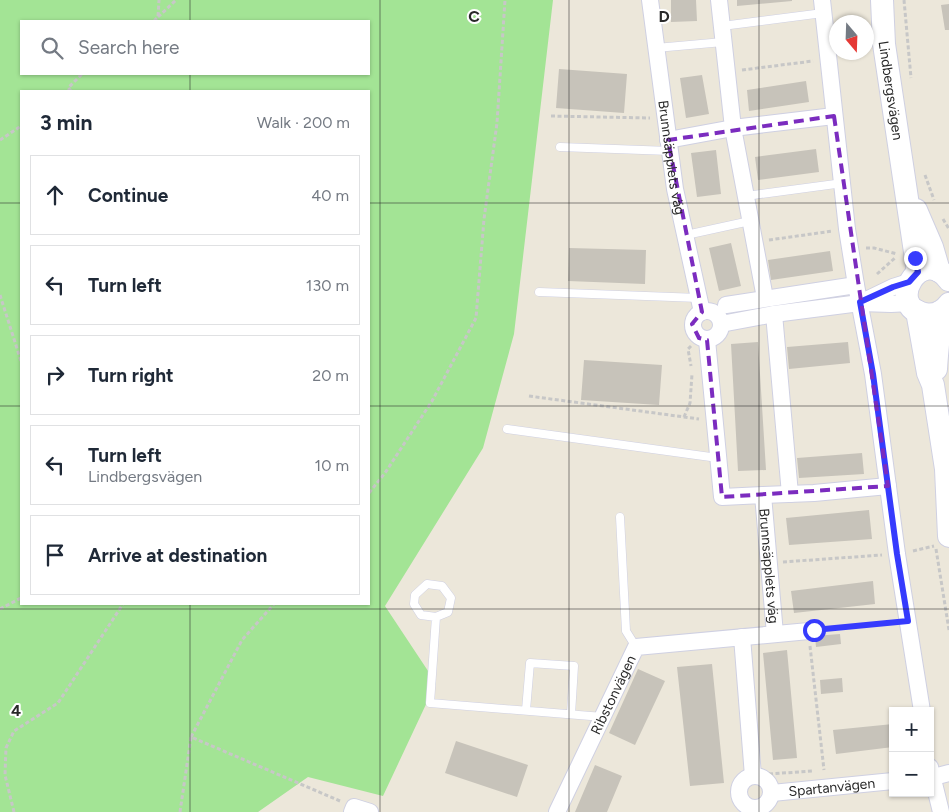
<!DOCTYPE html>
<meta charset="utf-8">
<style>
:root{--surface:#fff;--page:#f6f6f7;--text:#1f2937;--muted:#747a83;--line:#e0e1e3}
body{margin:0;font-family:Figtree,sans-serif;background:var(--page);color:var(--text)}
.controls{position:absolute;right:15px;bottom:15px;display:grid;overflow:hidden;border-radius:0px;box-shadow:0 1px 4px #0004}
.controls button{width:45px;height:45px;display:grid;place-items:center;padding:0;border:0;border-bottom:1px solid var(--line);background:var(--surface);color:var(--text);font:25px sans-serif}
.compass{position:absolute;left:829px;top:15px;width:45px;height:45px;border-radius:50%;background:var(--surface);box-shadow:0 1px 4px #0004;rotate:161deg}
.stop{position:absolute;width:15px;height:15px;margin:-11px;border:4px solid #363bfd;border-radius:50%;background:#fff}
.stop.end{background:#363bfd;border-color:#fff;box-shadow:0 1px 5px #0008}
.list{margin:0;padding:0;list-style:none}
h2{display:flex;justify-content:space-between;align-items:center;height:65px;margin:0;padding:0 20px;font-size:21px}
h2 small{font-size:16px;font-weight:400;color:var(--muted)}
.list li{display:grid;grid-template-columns:32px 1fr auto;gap:15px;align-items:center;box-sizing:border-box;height:80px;margin:0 10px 10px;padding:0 10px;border:1px solid var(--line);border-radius:0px}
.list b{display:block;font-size:19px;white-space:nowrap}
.list p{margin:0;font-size:16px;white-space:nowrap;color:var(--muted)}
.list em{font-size:16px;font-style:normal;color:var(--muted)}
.icon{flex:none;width:28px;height:28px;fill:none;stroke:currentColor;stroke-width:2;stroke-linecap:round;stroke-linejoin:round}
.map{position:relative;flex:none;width:949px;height:812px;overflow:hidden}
.search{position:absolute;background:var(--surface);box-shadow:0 1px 4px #0004;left:20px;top:20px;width:350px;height:55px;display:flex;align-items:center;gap:12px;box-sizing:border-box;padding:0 18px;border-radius:0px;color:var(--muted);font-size:19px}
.panel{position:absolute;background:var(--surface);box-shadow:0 1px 4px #0004;left:20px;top:90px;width:350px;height:515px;border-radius:0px}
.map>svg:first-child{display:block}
.green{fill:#a3e495;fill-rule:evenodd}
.building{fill:#c7c3ba}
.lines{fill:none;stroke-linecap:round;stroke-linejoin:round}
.lane-casing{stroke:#cfd0e2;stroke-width:9}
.street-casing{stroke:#cfd0e2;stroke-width:18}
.secondary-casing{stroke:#cfd0e2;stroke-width:24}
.path{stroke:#c7c7c7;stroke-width:3;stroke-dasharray:4 2.5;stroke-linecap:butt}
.lane{stroke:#fff;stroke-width:8}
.street{stroke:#fff;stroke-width:16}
.secondary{stroke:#fff;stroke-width:22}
.route{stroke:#363bfd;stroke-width:6}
.marked{fill:none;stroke:#7b2cbf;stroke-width:4;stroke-dasharray:10 6;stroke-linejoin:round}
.grid{fill:none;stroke:#292929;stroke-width:1;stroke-opacity:0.55}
.labels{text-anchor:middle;stroke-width:4;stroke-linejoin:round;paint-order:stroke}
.street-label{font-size:14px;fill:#292929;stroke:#fff}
.grid-label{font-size:16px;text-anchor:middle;font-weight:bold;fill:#292929;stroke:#fff;stroke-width:4;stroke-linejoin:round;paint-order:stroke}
</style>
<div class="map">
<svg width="949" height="812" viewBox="0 0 949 812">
<rect width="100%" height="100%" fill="#ece7da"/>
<path class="green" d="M0 0H553L514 334 483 448 385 606 436 683 383 796 308 777 258 812H0ZM21 21H369V74H21ZM21 91H369V604H21Z"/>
<path class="building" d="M671 0H696L697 21 671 22Z
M737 0H792V1L737 6Z
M949 4V30H945L941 5Z
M559 69 627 74 624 113 556 108Z
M702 75 709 114 686 118 680 78Z
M806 81 809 102 749 111 747 90Z
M816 149 819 172 758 180 755 157Z
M716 150 721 194 697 197 691 153Z
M731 243 741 286 719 291 709 248Z
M569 248 646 250 645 284 568 281Z
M830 251 833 271 771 280 768 260Z
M758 342 766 470 738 471 731 344Z
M848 342 850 363 789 369 787 347Z
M584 360 662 365 659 405 581 400Z
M862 453 864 474 799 478 797 458Z
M869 510 872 539 789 545 786 518Z
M873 581 875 604 794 613 791 591Z
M840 634 841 644 816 647 815 636Z
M787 650 797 758 773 760 763 653Z
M712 664 724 783 690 786 677 667Z
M638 669 665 681 635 745 609 733Z
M842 678 843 692 821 694 820 680Z
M893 724V747L836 754 833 730Z
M456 741 528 765 517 797 445 773Z
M595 765 622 776 607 812H575Z"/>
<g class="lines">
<g class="lane-casing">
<path id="lane" d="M722 26 823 13
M656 48 723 42
M560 147 670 151
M746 196 843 183
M686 235 750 221
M539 292 699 298
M507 429 718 458
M620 517 626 631 636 647
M436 617 421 615 414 604 415 595 427 584 442 586 451 598 448 612 436 617 430 703 603 717
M526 710 530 663 574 666 571 714"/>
</g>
<g class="street-casing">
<g id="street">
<path id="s1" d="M650 0 675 189 702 312"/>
<path d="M719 0 733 128 765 298"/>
<path d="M822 0 847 229 856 285 873 374 897 554 922 711"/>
<path d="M668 140 733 128 834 116"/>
<path d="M862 302 893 287 909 282"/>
<path d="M726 305 856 285"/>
<circle cx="707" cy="325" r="14"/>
<path d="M774 314 790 494"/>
<path d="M721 324 774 314 860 303 891 304 910 303"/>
<path id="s2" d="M707 340 722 497 763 495 775 634"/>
<path d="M763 495 814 493 888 486"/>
<path d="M742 637 753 776"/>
<path d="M930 767 941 812"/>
<circle cx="755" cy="792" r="16"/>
<path d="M930 778 949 773"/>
<path id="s3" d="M772 793 893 781"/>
<path d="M352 812 354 807 370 812"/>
<path id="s4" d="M557 812 636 647 809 631"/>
</g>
</g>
<g class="secondary-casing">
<g id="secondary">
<path id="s5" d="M882 0 884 44 918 272"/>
<path d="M916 210 932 247 939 271"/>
<path d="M949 280C921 243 884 307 925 314 935 316 943 312 949 304"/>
<path d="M917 311 928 373 933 385 946 469 949 536"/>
<path d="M936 369C937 350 940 331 940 312"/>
</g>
</g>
<path class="path" d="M904 0 911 78
M158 17 176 0
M154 21 158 17 159 0
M742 70 813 61
M71 91 68 88 82 74
M551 116 650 118
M0 140 21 126
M925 175 934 200
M943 219 949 229
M769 240 833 231
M866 248H874L897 254
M877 274 896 257
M0 295 21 361
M691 346 688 349 691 366
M529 396 699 419
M684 417 690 403 692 374
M369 493 385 473 432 401 476 318 484 219 497 123 505 0
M936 549 949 630
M913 551 934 546
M783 562 882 555
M0 609 21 598
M824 629 893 622
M810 646 824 770
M191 737 242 640 274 604
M769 774 813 771
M14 812 5 775 6 748 14 731 58 703 123 604
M180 812 191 737 340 801"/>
<use href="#lane" class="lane"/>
<use href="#street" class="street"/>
<use href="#secondary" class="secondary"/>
</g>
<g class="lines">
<path class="route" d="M814 630 908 621 897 554 873 374 860 302 893 287 909 282 918 272 915 258"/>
</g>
<path class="marked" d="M834 116 888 486 722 497 707 340 699 338 692 324 702 312 668 140Z"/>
<path class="grid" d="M190 0V21M380 0V812M569 0V812M759 0V812M190 74V91M0 203H21M369 203H949M0 406H21M369 406H949M190 604V812M0 609H949"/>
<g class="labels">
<g class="street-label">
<text dy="5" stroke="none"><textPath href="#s5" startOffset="91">Lindbergsvägen</textPath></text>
<text dy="5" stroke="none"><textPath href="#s1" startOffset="159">Brunnsäpplets väg</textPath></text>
<text dy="5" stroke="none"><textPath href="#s2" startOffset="270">Brunnsäpplets väg</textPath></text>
<text dy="5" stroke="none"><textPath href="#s4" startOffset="130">Ribstonvägen</textPath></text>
<text dy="5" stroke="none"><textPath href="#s3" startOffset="60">Spartanvägen</textPath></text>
</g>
</g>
<g class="grid-label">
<text x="474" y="22">C</text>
<text x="664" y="22">D</text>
<text x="16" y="716">4</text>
</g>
</svg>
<div class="controls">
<button>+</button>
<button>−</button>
</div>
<svg class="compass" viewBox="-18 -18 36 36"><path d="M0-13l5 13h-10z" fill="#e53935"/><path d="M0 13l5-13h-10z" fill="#747a83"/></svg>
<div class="stop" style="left:814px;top:630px"></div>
<div class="stop end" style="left:915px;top:258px"></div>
<div class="search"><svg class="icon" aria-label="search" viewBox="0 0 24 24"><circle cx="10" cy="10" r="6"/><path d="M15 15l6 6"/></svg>Search here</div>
<section class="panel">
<h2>3 min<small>Walk · 200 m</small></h2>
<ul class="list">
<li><svg class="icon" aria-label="ahead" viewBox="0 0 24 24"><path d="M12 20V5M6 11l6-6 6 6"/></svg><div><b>Continue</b></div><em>40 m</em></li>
<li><svg class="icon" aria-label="left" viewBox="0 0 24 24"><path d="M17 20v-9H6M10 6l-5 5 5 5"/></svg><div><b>Turn left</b></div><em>130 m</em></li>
<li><svg class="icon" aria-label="right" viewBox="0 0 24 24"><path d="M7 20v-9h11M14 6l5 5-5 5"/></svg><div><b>Turn right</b></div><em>20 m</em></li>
<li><svg class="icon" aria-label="left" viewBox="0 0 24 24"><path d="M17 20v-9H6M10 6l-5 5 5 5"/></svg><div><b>Turn left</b><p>Lindbergsvägen</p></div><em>10 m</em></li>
<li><svg class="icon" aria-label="arrive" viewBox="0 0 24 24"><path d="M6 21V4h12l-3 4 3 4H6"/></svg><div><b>Arrive at destination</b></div></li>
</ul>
</section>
</div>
